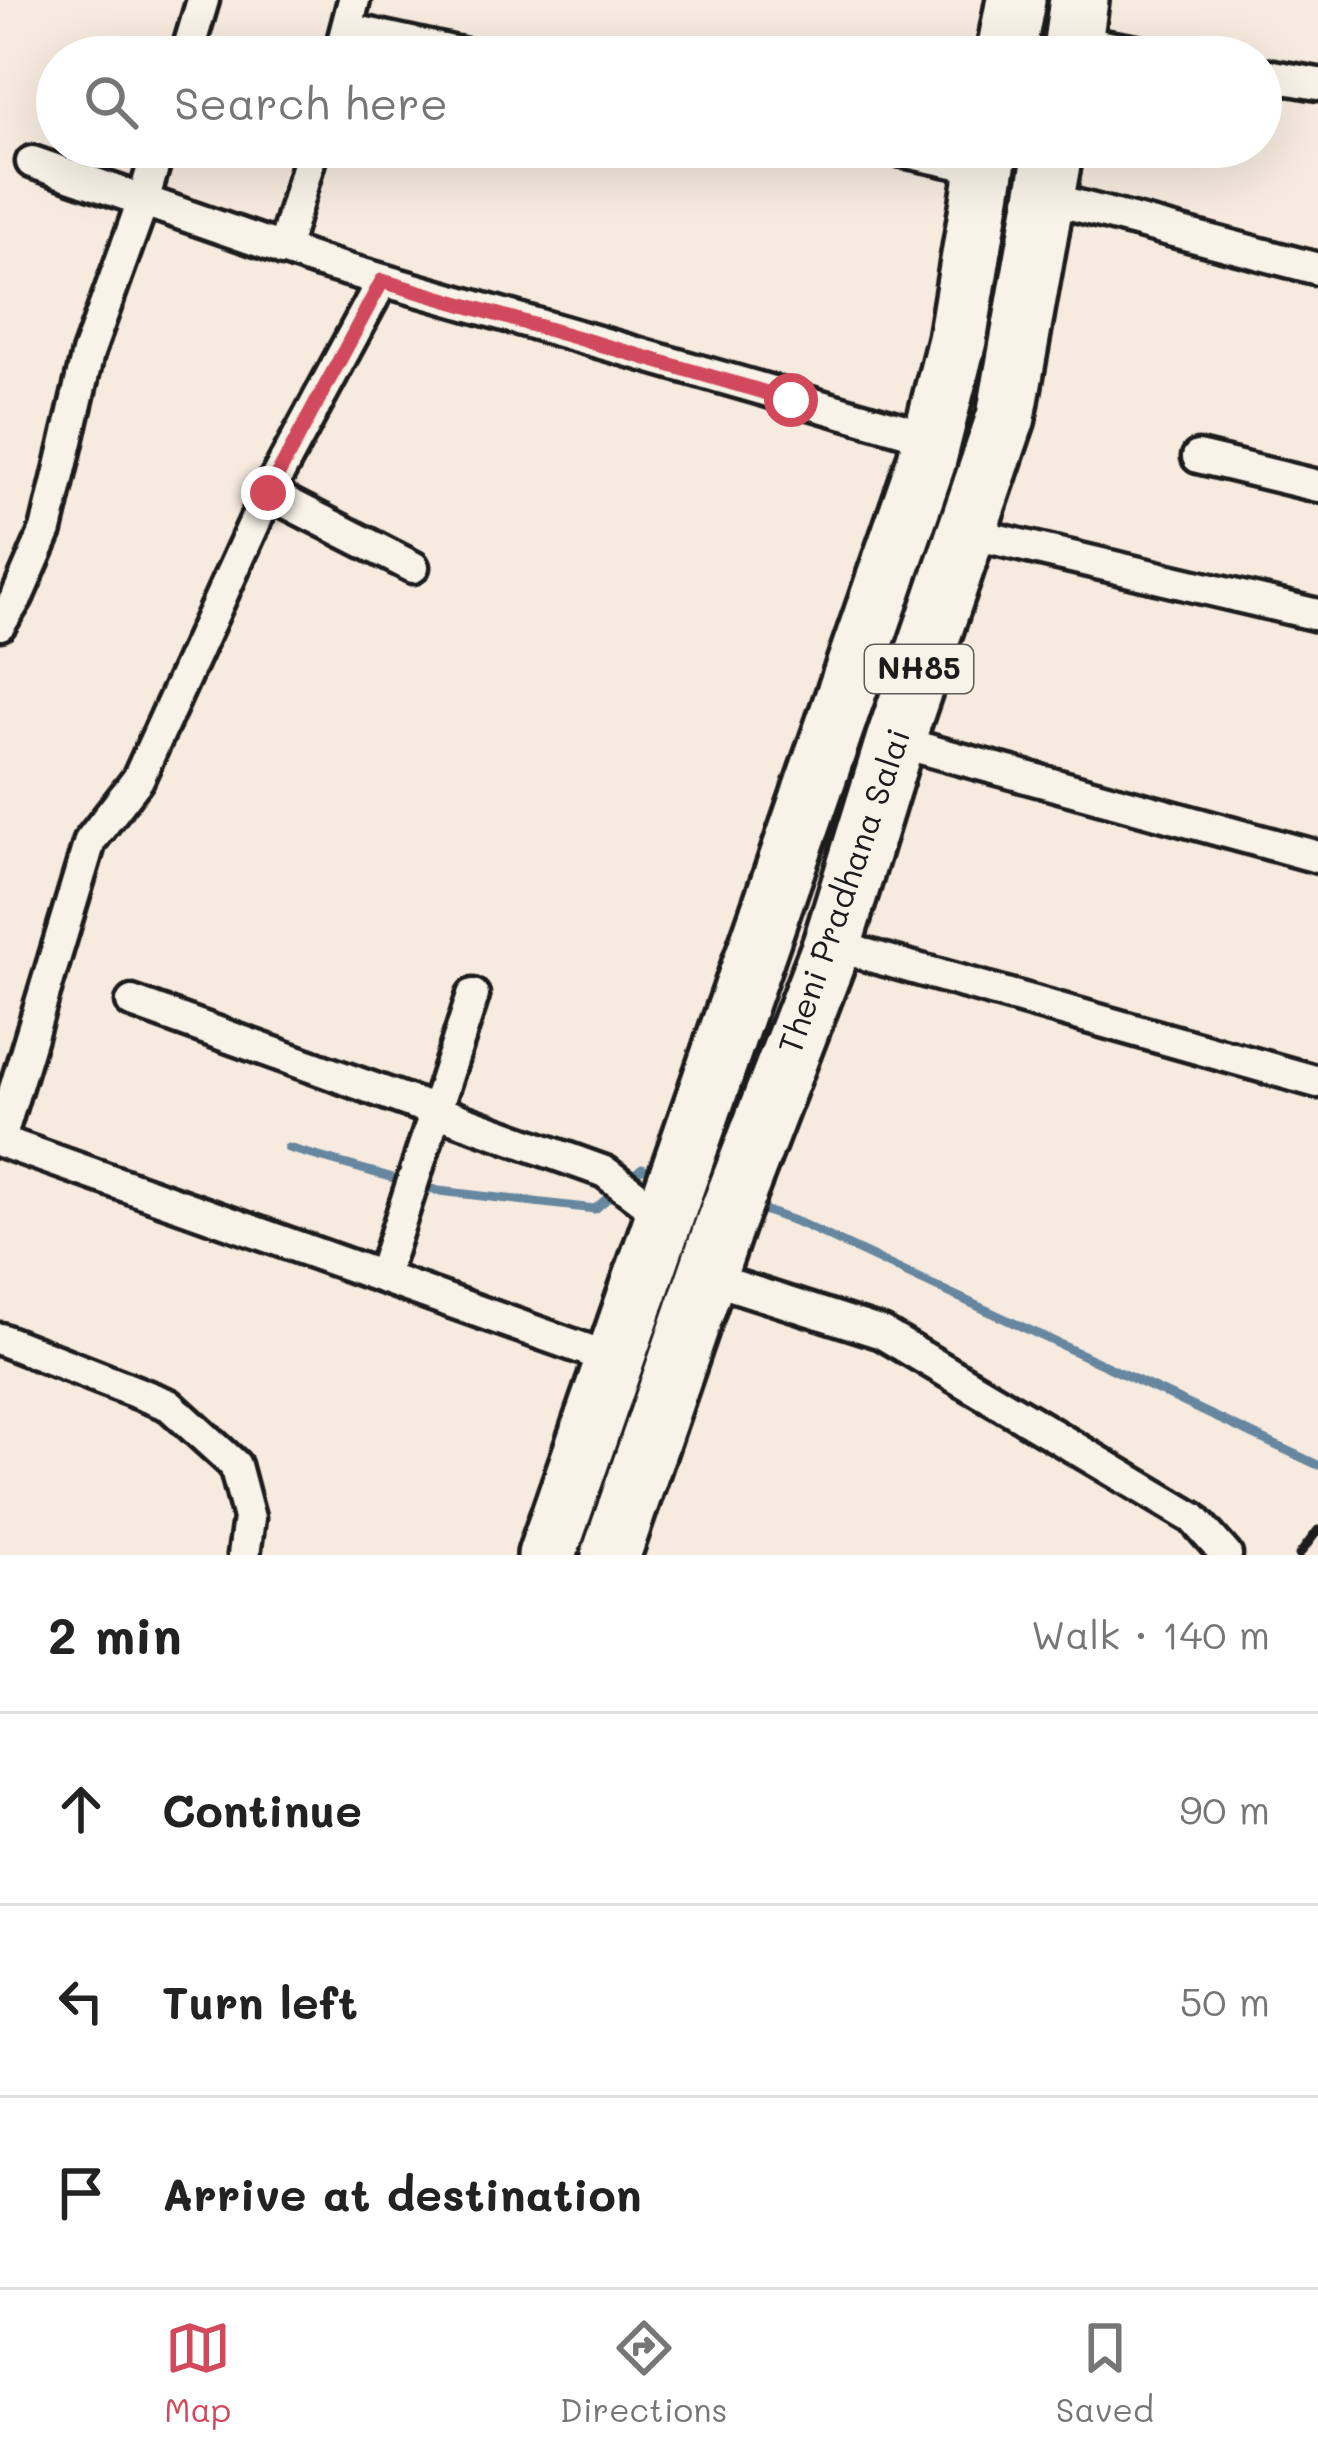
<!DOCTYPE html>
<meta charset="utf-8">
<style>
:root{--surface:#fff;--page:#f2f2f2;--text:#222;--muted:#767676;--line:#e0e0e0;--accent:#d1495b}
body{margin:0;font-family:Mali,sans-serif;background:var(--page);color:var(--text)}
.stop{position:absolute;width:36px;height:36px;margin:-27px;border:9px solid #d1495b;border-radius:50%;background:#fff}
.stop.end{background:#d1495b;border-color:#fff;box-shadow:0 3px 12px #0008}
.list{margin:0;padding:0;list-style:none}
h2{display:flex;justify-content:space-between;align-items:center;height:156px;margin:0;padding:0 48px;font-size:51px}
h2 small{font-size:39px;font-weight:400;color:var(--muted)}
.list li{display:grid;grid-template-columns:78px 1fr auto;gap:36px;align-items:center;box-sizing:border-box;height:192px;padding:0 48px;border-top:3px solid var(--line)}
.list b{display:block;font-size:45px;white-space:nowrap}
.list em{font-size:39px;font-style:normal;color:var(--muted)}
.icon{flex:none;width:66px;height:66px;fill:none;stroke:currentColor;stroke-width:2;stroke-linecap:round;stroke-linejoin:round}
.map{position:relative;flex:none;width:1318px;height:1555px;overflow:hidden}
.search{position:absolute;background:var(--surface);box-shadow:0 12px 48px #0002;left:36px;right:36px;top:36px;height:132px;display:flex;align-items:center;gap:30px;box-sizing:border-box;padding:0 42px;border-radius:66px;color:var(--muted);font-size:45px}
.sheet{height:732px;background:var(--surface)}
nav{display:flex;justify-content:space-around;align-items:center;box-sizing:border-box;height:168px;border-top:3px solid var(--line);background:var(--surface);font-size:33px;color:var(--muted)}
nav a{display:grid;justify-items:center;gap:6px}
nav .on{color:var(--accent)}
.map>svg:first-child{display:block}
.lines{fill:none;stroke-linecap:round;stroke-linejoin:round}
.stream{stroke:#66879f;stroke-width:9}
.street-casing{stroke:#1c1c1c;stroke-width:39}
.highway-casing{stroke:#1c1c1c;stroke-width:66}
.street{stroke:#f7f3e8;stroke-width:30}
.highway{stroke:#f7f3e8;stroke-width:57}
.rail{stroke:#1c1c1c;stroke-width:9}
.route{stroke:#d1495b;stroke-width:15}
.labels{text-anchor:middle;stroke-width:10;stroke-linejoin:round;paint-order:stroke}
.shield{fill:#f7f3e8;stroke:#5e5c59;stroke-width:3}
.shield-label{font-size:30px;font-weight:bold;fill:#1c1c1c}
.street-label{font-size:33px;fill:#1c1c1c;stroke:#f7f3e8}
</style>
<div class="map">
<svg width="1318" height="1555" viewBox="0 0 1318 1555">
<rect width="100%" height="100%" fill="#f7ebdf"/>
<filter id="ink" filterUnits="userSpaceOnUse"><feTurbulence type="fractalNoise" baseFrequency=".00833" numOctaves="2"/><feDisplacementMap in="SourceGraphic" scale="24" xChannelSelector="R" yChannelSelector="G"/><feConvolveMatrix kernelMatrix="1 2 1 2 8 2 1 2 1" color-interpolation-filters="sRGB"/></filter>
<g filter="url(#ink)">
<g class="lines">
<path class="stream" d="M288 1148 439 1191 595 1209 642 1168 662 1175
M752 1206 800 1223 1318 1465"/>
<g class="street-casing">
<path id="street" d="M347 29 475 57
M1074 41 1165 57
M186 57 203 0
M339 57 354 0
M1261 74 1318 84
M884 147 986 169
M32 162 320 262 932 438
M1044 197 1318 269
M283 250 313 147
M1198 457 1318 486
M268 493 413 567
M965 532 1318 615
M0 624 17 597 46 530 88 353 143 201 159 147
M895 741 1318 857
M832 945 1318 1082
M132 1002 605 1172 664 1217
M0 1139 90 841 138 779 268 493 382 281
M0 1141 615 1360
M697 1274 882 1333 1193 1518 1226 1555
M382 1277 473 995
M0 1339 169 1405 235 1465 249 1518 244 1555"/>
</g>
<g class="highway-casing">
<path id="highway" d="M1005 57 1016 0
M1071 57 1079 0
M547 1555 926 463 957 340 989 147
M611 1555 725 1223 832 945 895 741 1006 417 1054 147"/>
</g>
<use href="#street" class="street"/>
<use href="#highway" class="highway"/>
<path class="rail" d="M1299 1555 1318 1530"/>
</g>
</g>
<g class="lines" filter="url(#ink)">
<path class="route" d="M268 493 382 281 791 400"/>
</g>
<g class="labels">
<rect class="shield" x="865" y="645" width="108" height="48" rx="9"/>
<g class="shield-label">
<text x="919" y="679">NH85</text>
</g>
<g class="street-label">
<text transform="translate(844 891) rotate(-71)" y="12">Theni Pradhana Salai</text>
</g>
</g>
</svg>
<div class="stop" style="left:791px;top:400px"></div>
<div class="stop end" style="left:268px;top:493px"></div>
<div class="search"><svg class="icon" aria-label="search" viewBox="0 0 24 24"><circle cx="10" cy="10" r="6"/><path d="M15 15l6 6"/></svg>Search here</div>
</div>
<section class="sheet">
<h2>2 min<small>Walk · 140 m</small></h2>
<ul class="list">
<li><svg class="icon" aria-label="ahead" viewBox="0 0 24 24"><path d="M12 20V5M6 11l6-6 6 6"/></svg><div><b>Continue</b></div><em>90 m</em></li>
<li><svg class="icon" aria-label="left" viewBox="0 0 24 24"><path d="M17 20v-9H6M10 6l-5 5 5 5"/></svg><div><b>Turn left</b></div><em>50 m</em></li>
<li><svg class="icon" aria-label="arrive" viewBox="0 0 24 24"><path d="M6 21V4h12l-3 4 3 4H6"/></svg><div><b>Arrive at destination</b></div></li>
</ul>
</section>
<nav>
<a class="on"><svg class="icon" aria-label="map" viewBox="0 0 24 24"><path d="M3 6l6-2 6 2 6-2v14l-6 2-6-2-6 2zM9 4v14M15 6v14"/></svg>Map</a>
<a><svg class="icon" aria-label="directions" viewBox="0 0 24 24"><path d="M12 3l9 9-9 9-9-9zM9 14v-3h6M13 9l2 2-2 2"/></svg>Directions</a>
<a><svg class="icon" aria-label="saved" viewBox="0 0 24 24"><path d="M7 4h10v16l-5-4-5 4z"/></svg>Saved</a>
</nav>
